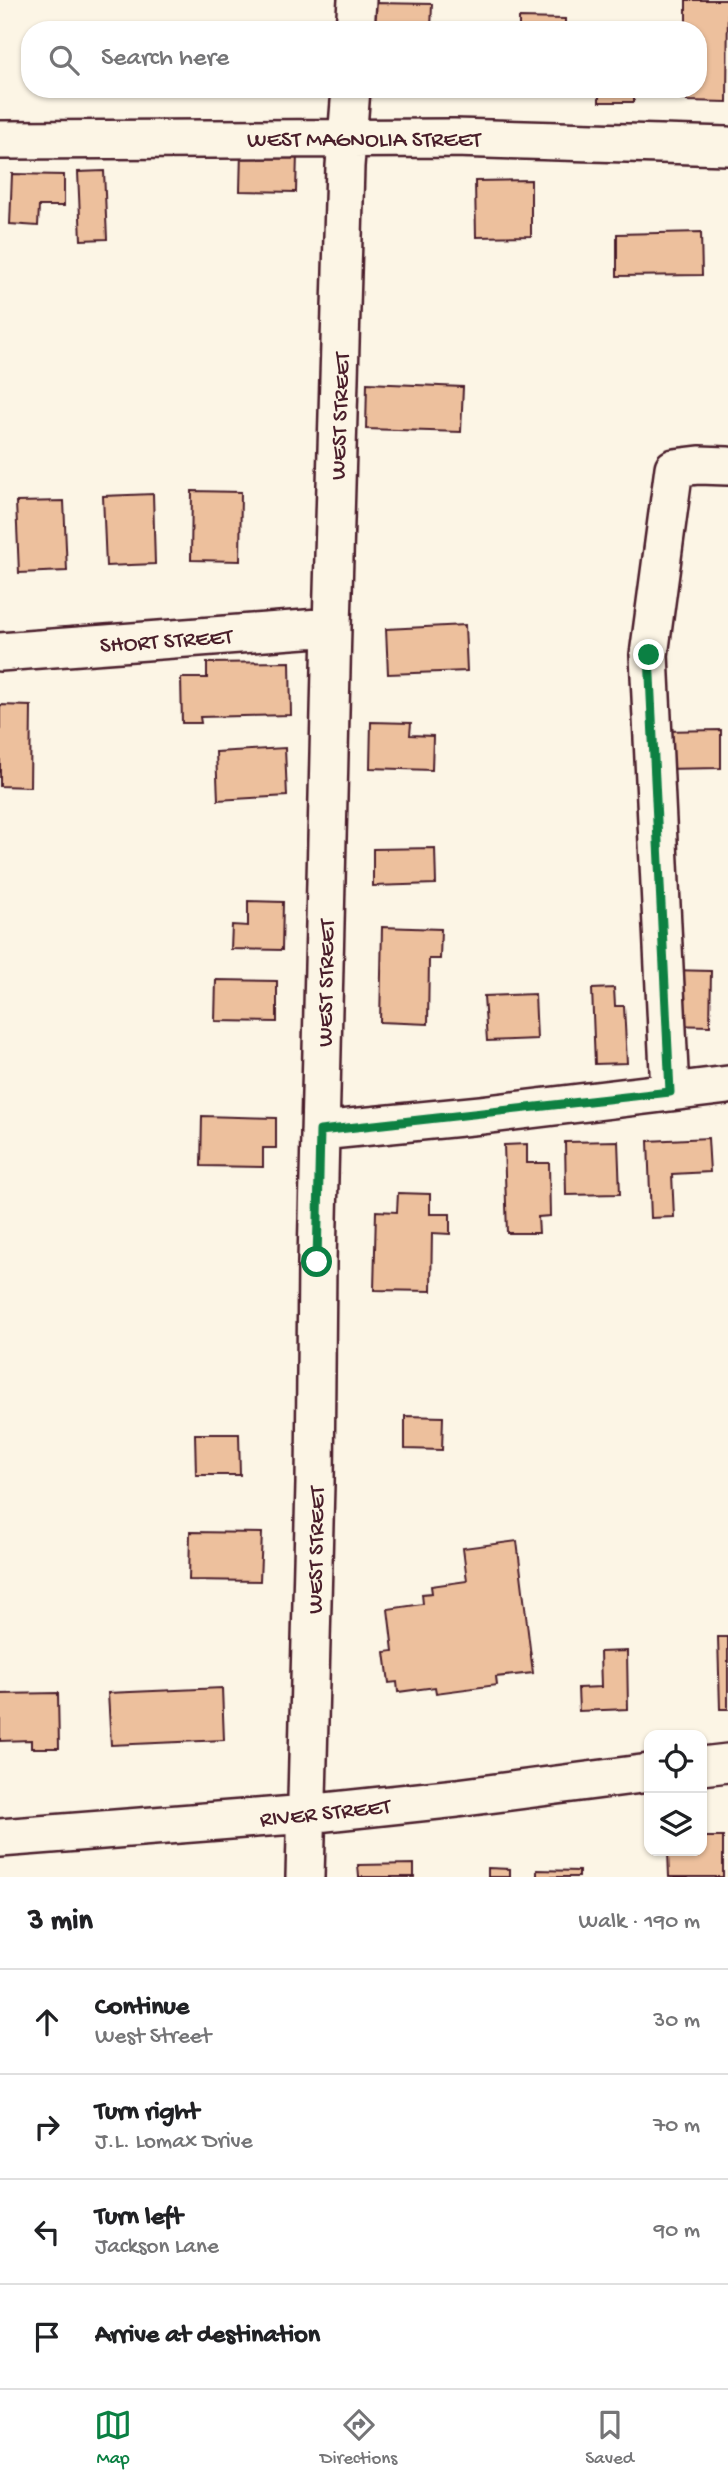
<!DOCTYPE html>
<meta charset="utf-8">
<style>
:root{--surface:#fff;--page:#f6f6f6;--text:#202124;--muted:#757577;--line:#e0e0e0;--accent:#0b8043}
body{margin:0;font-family:"Gochi Hand",sans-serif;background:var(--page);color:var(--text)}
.controls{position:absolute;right:21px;bottom:21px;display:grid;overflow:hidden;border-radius:14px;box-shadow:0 2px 5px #0004}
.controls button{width:63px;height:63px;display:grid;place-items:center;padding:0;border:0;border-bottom:2px solid var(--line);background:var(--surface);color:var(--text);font:35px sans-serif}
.stop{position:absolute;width:21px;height:21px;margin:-16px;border:5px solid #0b8043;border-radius:50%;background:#fff}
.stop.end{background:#0b8043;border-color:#fff;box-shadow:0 2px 7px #0008}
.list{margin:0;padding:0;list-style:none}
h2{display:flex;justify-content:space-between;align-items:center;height:91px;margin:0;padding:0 28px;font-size:30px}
h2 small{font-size:23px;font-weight:400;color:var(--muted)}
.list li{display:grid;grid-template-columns:46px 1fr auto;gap:21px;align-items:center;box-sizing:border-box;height:105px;padding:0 28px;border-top:2px solid var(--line)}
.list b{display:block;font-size:26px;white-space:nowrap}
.list p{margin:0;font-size:23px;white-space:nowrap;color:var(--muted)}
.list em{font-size:23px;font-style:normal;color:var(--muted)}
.icon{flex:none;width:38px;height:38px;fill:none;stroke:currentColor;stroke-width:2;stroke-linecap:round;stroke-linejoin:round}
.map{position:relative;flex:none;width:728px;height:1877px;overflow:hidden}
.search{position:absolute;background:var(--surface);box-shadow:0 2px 5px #0004;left:21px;right:21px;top:21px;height:77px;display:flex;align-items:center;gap:18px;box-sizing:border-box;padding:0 24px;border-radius:28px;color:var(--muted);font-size:26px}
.sheet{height:511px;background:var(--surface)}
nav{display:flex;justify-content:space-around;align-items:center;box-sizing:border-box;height:98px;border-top:2px solid var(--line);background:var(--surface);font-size:19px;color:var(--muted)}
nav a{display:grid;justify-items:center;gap:4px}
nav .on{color:var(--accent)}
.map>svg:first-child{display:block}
.building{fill:#edc09d;stroke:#4a1f2b;stroke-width:2}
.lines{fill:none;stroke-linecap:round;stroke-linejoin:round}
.minor-casing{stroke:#4a1f2b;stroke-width:42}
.minor{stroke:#fcf5e5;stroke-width:37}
.route{stroke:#0b8043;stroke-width:9}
.labels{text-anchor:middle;stroke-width:7;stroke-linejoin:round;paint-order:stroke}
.street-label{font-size:23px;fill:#4a1f2b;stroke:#fcf5e5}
</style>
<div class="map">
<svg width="728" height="1877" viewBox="0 0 728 1877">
<rect width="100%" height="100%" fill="#fcf5e5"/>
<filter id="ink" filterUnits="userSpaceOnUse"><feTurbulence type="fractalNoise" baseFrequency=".0143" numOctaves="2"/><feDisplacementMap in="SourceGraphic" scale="14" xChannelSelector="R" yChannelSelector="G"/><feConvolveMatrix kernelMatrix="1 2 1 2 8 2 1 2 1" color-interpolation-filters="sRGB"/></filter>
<g filter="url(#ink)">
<path class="building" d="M686 0H728L727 102 687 101V89H698V30H686Z
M374 3 432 4 431 30H374Z
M519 18 565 19V30H519Z
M372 89H430L429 94 372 93Z
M517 89H563V94L517 93Z
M599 89H634V102H599Z
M241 151 297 153 296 192 240 191Z
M104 171 107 239 81 240 78 172Z
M12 174 64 175V206H39L38 226 10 224Z
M531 180V236L476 237 475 181Z
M701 232 702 275 617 276V234Z
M367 383 463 387 461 432 366 429Z
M192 491 241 492 240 561 191 560Z
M153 494 155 564 106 566 103 496Z
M64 501 67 571 19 573 16 502Z
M465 625 467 671 388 674 386 629Z
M290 662 291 715 200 717 201 723H182L181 678H207V663Z
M0 705 31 706 30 787 0 786Z
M371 722 411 723 410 735 433 736 432 770 370 768Z
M721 730V768L661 769V731Z
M285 748 287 796 218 800 216 752Z
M435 848 436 884 373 886V849Z
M248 901 283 902 282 950 231 949 232 925 248 926Z
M382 927 441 929 440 959H429L428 1024 380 1022Z
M670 970 711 971 710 1026 669 1025Z
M216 980 277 981V1022L215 1021Z
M614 988 615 1006H624L627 1063 595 1064 592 989Z
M535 994 537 1039 487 1041 484 996Z
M202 1116 276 1118V1148H263V1167L201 1166Z
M708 1138 710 1172 672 1174 674 1217 651 1218 648 1141Z
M618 1141 620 1194 566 1195 565 1142Z
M527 1144V1163H549L550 1216 538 1217 539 1233H507L504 1145Z
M398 1193 430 1194V1214H450V1234L432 1233 431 1291 374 1290 376 1211 397 1212Z
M405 1416 443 1417 442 1450 405 1449Z
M195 1434H239L240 1475H196Z
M190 1532 262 1533 260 1581 189 1580Z
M517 1541 533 1673 496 1677 497 1685 436 1693 435 1687 398 1692 397 1682 389 1683 385 1652 393 1651 388 1609 423 1604 422 1594 432 1593 431 1586 467 1581 463 1548Z
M718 1637H728V1709H720Z
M627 1651 628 1709 579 1711 578 1688 601 1687 600 1652Z
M222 1688 224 1740 111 1745 108 1693Z
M58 1693 59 1748H31V1740L0 1741V1694Z
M702 1837H723V1877H669L668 1851H702Z
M414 1864V1877H359L358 1865Z
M488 1868 510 1869V1877H488Z
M537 1870 579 1871V1877H537Z"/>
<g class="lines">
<g class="minor-casing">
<path id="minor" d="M355 30 357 0
M0 140 454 138 728 146
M0 652 332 627
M670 1092 649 655 674 468 699 465 728 466
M320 1131 481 1115 728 1085
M702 1766 728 1763
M0 1838 307 1814 457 1798 649 1773
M305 1877 315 1484 317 1262 332 627 345 166 351 89"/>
</g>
<use href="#minor" class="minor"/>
</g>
</g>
<g class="lines" filter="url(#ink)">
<path class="route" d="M317 1262 320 1131 670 1092 649 655"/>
</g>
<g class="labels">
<g class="street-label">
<text x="364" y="146">WEST MAGNOLIA STREET</text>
<text transform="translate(338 416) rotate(-88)" y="8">WEST STREET</text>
<text transform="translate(166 639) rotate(-4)" y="8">SHORT STREET</text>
<text transform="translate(324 983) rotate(-89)" y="8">WEST STREET</text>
<text transform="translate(314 1550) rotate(-89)" y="8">WEST STREET</text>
<text transform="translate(325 1811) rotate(-6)" y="8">RIVER STREET</text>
</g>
</g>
</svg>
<div class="controls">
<button><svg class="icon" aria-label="locate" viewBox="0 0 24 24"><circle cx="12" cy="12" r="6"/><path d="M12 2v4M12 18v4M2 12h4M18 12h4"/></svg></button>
<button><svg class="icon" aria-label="layers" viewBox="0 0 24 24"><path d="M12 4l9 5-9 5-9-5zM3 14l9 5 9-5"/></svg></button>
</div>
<div class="stop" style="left:317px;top:1262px"></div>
<div class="stop end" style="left:649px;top:655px"></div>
<div class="search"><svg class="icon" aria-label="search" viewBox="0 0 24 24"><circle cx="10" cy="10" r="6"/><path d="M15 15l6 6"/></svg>Search here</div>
</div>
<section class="sheet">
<h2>3 min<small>Walk · 190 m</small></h2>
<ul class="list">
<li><svg class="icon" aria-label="ahead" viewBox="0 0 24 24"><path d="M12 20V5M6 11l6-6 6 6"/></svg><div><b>Continue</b><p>West Street</p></div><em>30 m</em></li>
<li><svg class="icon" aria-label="right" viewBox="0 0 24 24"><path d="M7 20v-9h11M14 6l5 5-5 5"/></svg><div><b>Turn right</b><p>J.L. Lomax Drive</p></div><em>70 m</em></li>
<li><svg class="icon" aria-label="left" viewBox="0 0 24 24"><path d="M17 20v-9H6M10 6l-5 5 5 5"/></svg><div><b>Turn left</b><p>Jackson Lane</p></div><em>90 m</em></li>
<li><svg class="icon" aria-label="arrive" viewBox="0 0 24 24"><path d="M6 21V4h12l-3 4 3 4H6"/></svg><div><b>Arrive at destination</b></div></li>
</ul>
</section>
<nav>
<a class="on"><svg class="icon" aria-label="map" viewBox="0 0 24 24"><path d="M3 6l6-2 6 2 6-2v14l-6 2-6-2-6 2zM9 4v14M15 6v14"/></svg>Map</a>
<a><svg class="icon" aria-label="directions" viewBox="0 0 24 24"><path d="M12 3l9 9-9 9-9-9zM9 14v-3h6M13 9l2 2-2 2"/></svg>Directions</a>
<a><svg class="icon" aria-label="saved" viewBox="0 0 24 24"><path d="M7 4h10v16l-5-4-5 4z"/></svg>Saved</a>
</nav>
